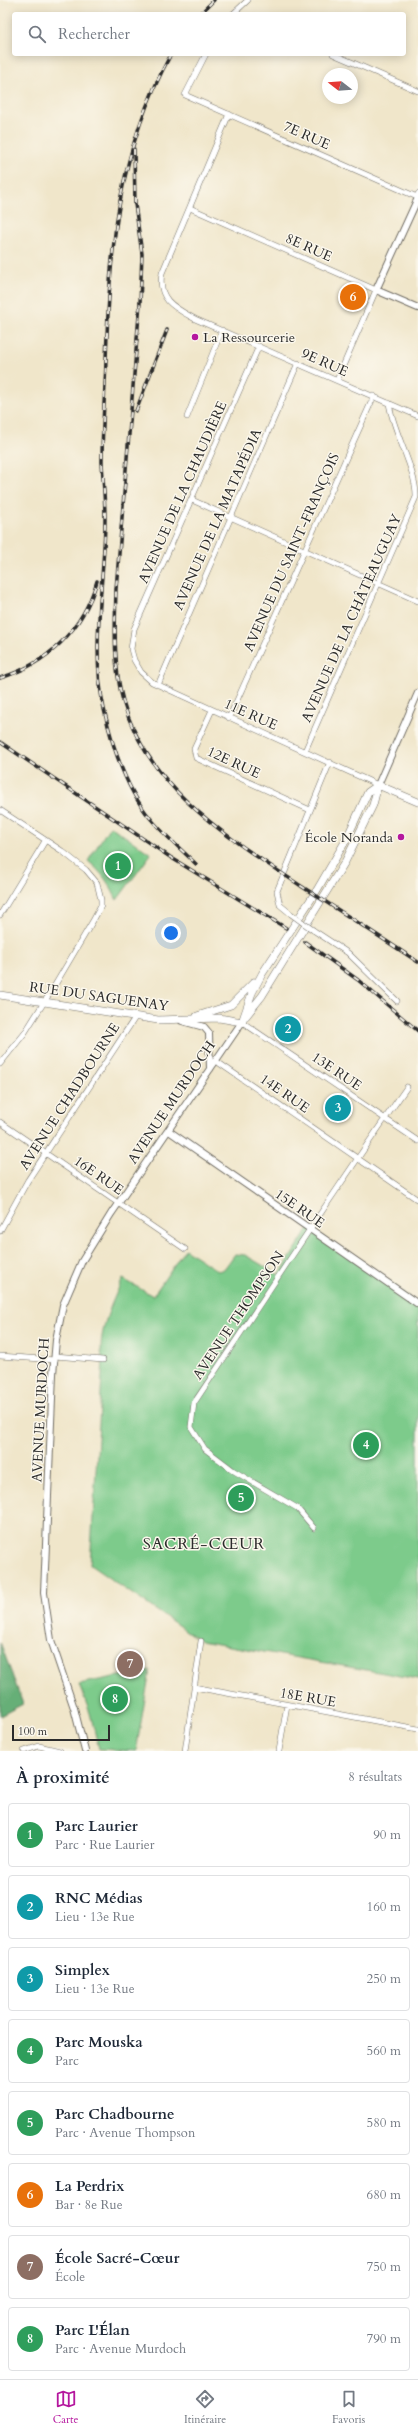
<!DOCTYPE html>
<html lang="fr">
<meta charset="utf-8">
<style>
:root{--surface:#fff;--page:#f2f2f3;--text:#1f2937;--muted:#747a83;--line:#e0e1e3;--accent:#b5179e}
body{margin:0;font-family:Cardo,serif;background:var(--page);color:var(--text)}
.compass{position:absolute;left:322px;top:68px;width:36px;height:36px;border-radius:50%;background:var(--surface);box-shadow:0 2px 10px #0003;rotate:287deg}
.scale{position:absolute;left:12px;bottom:10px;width:98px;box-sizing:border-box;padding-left:4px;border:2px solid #2b2b2b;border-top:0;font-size:11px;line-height:14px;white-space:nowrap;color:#2b2b2b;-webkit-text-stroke:3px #fbf7ec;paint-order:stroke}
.you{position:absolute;left:171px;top:933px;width:14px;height:14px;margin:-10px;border:3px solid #fff;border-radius:50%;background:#1a73e8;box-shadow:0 0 0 6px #1a73e833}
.badge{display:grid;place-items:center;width:26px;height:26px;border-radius:50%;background:var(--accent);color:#fff;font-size:13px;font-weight:700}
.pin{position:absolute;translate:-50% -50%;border:2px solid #fff;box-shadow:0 1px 4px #0006}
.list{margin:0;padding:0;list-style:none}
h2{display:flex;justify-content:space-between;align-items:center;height:52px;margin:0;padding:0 16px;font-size:17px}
h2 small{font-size:13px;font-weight:400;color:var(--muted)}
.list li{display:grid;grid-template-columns:26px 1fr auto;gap:12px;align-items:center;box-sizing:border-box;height:64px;margin:0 8px 8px;padding:0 8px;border:1px solid var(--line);border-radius:4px}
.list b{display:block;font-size:15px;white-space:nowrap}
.list p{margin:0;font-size:13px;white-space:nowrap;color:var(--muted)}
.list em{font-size:13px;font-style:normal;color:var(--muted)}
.icon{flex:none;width:22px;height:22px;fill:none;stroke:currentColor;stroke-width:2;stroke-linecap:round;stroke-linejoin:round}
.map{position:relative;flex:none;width:418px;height:1751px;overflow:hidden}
.search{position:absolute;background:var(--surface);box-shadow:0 2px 10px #0003;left:12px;right:12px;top:12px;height:44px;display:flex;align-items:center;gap:10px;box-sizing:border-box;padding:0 14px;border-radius:4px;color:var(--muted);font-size:15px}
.sheet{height:628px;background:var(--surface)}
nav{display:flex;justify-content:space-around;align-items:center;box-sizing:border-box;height:56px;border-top:1px solid var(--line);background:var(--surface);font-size:11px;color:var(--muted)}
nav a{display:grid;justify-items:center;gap:2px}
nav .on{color:var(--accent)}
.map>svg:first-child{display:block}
.green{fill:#7dcb8b;stroke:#547b5b}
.forest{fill:#66af77;stroke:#486d51}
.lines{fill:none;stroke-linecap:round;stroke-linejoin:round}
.minor-casing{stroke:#706c63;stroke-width:6}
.tertiary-casing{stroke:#706c63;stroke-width:8}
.secondary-casing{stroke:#706c63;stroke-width:8}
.minor{stroke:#fff;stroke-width:5}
.tertiary{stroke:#fff;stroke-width:6}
.secondary{stroke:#fff;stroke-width:7}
.rail-casing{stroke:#2b2b2b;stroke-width:3.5}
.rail{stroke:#fbf7ec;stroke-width:2;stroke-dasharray:6;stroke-linecap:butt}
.minor-bridge-casing{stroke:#706c63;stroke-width:6;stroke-linecap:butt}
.minor-bridge{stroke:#fff;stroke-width:5}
.poi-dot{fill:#b5179e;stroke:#fbf7ec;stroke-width:1.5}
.labels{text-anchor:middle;stroke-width:3;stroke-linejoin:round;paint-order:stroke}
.street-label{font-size:14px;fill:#2b2b2b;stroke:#fbf7ec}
.poi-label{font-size:14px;fill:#2b2b2b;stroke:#fbf7ec;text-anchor:start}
.quarter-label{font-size:16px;letter-spacing:1px;fill:#2b2b2b;stroke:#fbf7ec}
</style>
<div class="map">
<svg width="418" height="1751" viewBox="0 0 418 1751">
<rect width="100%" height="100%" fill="#fbf7ec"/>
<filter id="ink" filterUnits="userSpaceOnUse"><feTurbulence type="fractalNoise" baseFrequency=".025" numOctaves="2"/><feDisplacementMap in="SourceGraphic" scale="8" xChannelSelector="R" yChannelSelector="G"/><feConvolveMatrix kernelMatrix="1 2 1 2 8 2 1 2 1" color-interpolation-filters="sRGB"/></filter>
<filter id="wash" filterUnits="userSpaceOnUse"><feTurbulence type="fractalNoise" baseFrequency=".012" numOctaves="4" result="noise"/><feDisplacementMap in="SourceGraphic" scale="16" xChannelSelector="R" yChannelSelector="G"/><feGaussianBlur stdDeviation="0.9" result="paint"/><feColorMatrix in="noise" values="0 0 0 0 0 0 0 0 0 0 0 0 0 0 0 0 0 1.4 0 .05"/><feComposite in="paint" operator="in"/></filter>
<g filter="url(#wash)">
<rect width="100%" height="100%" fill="#f0e6ca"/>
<path class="green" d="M110 826 151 854 117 900C109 884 103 873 88 861Z
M309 1228 418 1304V1679L201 1641 90 1565 103 1360C95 1339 113 1299 123 1279L153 1296 185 1249 218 1271 224 1269 235 1254 245 1255 279 1275Z
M150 1670 136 1751 99 1749 90 1713 79 1684Z"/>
<path class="forest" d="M0 1642 23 1704 0 1716Z"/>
</g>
<g filter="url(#ink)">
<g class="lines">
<g class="minor-casing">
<path id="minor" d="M233 14 248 0
M206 54 185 95 417 197 418 194
M333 54 418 91
M229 114 162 273C157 300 175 308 195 319L418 416
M190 208 376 290 337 380
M259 346 134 629 131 649 134 660 141 672 152 682 378 785
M187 417 222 330
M192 500 418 601
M158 685 298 363
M212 710 194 749 196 758 310 810
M229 718 374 396
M305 751 416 497C417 471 393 432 389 403
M0 810 62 851 86 870 97 883 101 900V906L94 919 55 985 24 1034 0 1064
M291 914 280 905 277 891 330 762
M0 915 45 841
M313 930 348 953 397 1001
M242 1022 418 1141
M216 1061 418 1200
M0 1122 185 1249
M0 1231 28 1180 136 1016
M0 1356 55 1360
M55 1356 103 1360
M314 1528 297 1508 234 1471 205 1449 191 1427 194 1403C265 1297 334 1191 407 1087
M194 1687 418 1729
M24 1751 39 1746 60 1751
M185 1751 201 1641
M279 1751 287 1705"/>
</g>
<g class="tertiary-casing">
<path id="tertiary" d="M418 198 376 290 418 308
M378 785 418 693
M182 1021 204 1027 209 1033 210 1069
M169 1131 418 1304
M85 1751 74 1708 51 1640 44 1593 53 1374 56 1340 63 1305 82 1261 111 1214 242 1022"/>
</g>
<g class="secondary-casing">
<path id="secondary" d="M378 785 418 802
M0 995 158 1020 219 1018 242 1022
M197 1016 231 1005 254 982
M246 1016 262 996 345 862 373 805 378 785
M242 1022 252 993 262 974 317 890 346 840 368 792 378 785"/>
</g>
<use href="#minor" class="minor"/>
<use href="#tertiary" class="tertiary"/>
<use href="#secondary" class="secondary"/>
<g class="rail-casing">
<path id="rail" d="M200 14 214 0
M171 54C117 153 110 249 106 360 105 394 102 428 102 462 103 481 105 499 105 518 105 581 90 646 104 709 112 745 126 790 151 819 164 835 181 849 196 864
M134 149 135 204 142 254 140 303 116 589C115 626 113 665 123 701 148 789 229 838 301 886 340 911 379 936 418 962
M136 411 167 330
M0 678C48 664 83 629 97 581
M0 742 170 857 286 928
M305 942 358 980 418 1031"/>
</g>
<use href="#rail" class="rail"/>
<g class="minor-bridge-casing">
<path id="minor-bridge" d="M291 914 313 930"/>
</g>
<use href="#minor-bridge" class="minor-bridge"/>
</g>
</g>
<g class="poi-dot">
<circle cx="195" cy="337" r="4"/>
<circle cx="401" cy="837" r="4"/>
</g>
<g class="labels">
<g class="street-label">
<text transform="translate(307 135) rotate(24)" y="5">7E RUE</text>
<text transform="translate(309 247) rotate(24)" y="5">8E RUE</text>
<text transform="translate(325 362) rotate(24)" y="5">9E RUE</text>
<text transform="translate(182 492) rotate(-66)" y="5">AVENUE DE LA CHAUDIÈRE</text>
<text transform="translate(217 519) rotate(-66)" y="5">AVENUE DE LA MATAPÉDIA</text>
<text transform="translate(291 552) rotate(-66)" y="5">AVENUE DU SAINT-FRANÇOIS</text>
<text transform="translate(351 618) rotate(-66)" y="5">AVENUE DE LA CHÂTEAUGUAY</text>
<text transform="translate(251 714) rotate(24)" y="5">11E RUE</text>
<text transform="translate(234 762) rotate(25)" y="5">12E RUE</text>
<text transform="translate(99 996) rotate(8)" y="5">RUE DU SAGUENAY</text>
<text transform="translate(337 1071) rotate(34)" y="5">13E RUE</text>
<text transform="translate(285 1093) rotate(35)" y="5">14E RUE</text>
<text transform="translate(69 1096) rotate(-57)" y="5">AVENUE CHADBOURNE</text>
<text transform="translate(171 1102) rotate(-56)" y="5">AVENUE MURDOCH</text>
<text transform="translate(99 1175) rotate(35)" y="5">16E RUE</text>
<text transform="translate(300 1208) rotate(35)" y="5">15E RUE</text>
<text transform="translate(238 1315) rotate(-56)" y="5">AVENUE THOMPSON</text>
<text transform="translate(40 1410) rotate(-87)" y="5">AVENUE MURDOCH</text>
<text transform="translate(308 1697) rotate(10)" y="5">18E RUE</text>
</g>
<g class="poi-label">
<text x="203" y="342">La Ressourcerie</text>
<text x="393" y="842" text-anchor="end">École Noranda</text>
</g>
<g class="quarter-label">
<text x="204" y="1549">SACRÉ-CŒUR</text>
</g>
</g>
</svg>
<svg class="compass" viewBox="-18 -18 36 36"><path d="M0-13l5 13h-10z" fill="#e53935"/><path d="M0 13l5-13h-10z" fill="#747a83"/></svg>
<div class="scale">100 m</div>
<div class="you"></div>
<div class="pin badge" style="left:118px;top:866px;background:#2e9e5b">1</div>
<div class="pin badge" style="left:288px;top:1029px;background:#0f9aa8">2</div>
<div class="pin badge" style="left:338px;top:1108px;background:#0f9aa8">3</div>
<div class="pin badge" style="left:366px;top:1445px;background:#2e9e5b">4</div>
<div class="pin badge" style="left:241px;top:1498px;background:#2e9e5b">5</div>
<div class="pin badge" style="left:353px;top:297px;background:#e8710a">6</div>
<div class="pin badge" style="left:130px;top:1664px;background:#8d6e63">7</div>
<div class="pin badge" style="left:115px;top:1699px;background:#2e9e5b">8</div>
<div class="search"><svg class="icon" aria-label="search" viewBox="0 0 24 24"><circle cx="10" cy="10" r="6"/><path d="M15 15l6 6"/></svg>Rechercher</div>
</div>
<section class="sheet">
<h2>À proximité<small>8 résultats</small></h2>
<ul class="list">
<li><span class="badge" style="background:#2e9e5b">1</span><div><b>Parc Laurier</b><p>Parc · Rue Laurier</p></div><em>90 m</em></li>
<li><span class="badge" style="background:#0f9aa8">2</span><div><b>RNC Médias</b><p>Lieu · 13e Rue</p></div><em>160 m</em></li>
<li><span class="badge" style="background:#0f9aa8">3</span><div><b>Simplex</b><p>Lieu · 13e Rue</p></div><em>250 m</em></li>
<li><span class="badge" style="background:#2e9e5b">4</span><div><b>Parc Mouska</b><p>Parc</p></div><em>560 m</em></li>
<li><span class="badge" style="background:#2e9e5b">5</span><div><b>Parc Chadbourne</b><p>Parc · Avenue Thompson</p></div><em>580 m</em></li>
<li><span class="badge" style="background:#e8710a">6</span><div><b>La Perdrix</b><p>Bar · 8e Rue</p></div><em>680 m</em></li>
<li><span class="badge" style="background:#8d6e63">7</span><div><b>École Sacré-Cœur</b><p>École</p></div><em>750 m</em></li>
<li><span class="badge" style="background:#2e9e5b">8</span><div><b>Parc L'Élan</b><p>Parc · Avenue Murdoch</p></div><em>790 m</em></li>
</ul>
</section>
<nav>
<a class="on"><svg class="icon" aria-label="map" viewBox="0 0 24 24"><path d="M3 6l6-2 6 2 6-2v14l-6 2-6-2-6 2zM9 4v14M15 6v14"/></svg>Carte</a>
<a><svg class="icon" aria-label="directions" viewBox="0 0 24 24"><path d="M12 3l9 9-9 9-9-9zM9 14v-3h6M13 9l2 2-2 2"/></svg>Itinéraire</a>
<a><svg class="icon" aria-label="saved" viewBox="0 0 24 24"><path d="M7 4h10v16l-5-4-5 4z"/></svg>Favoris</a>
</nav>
